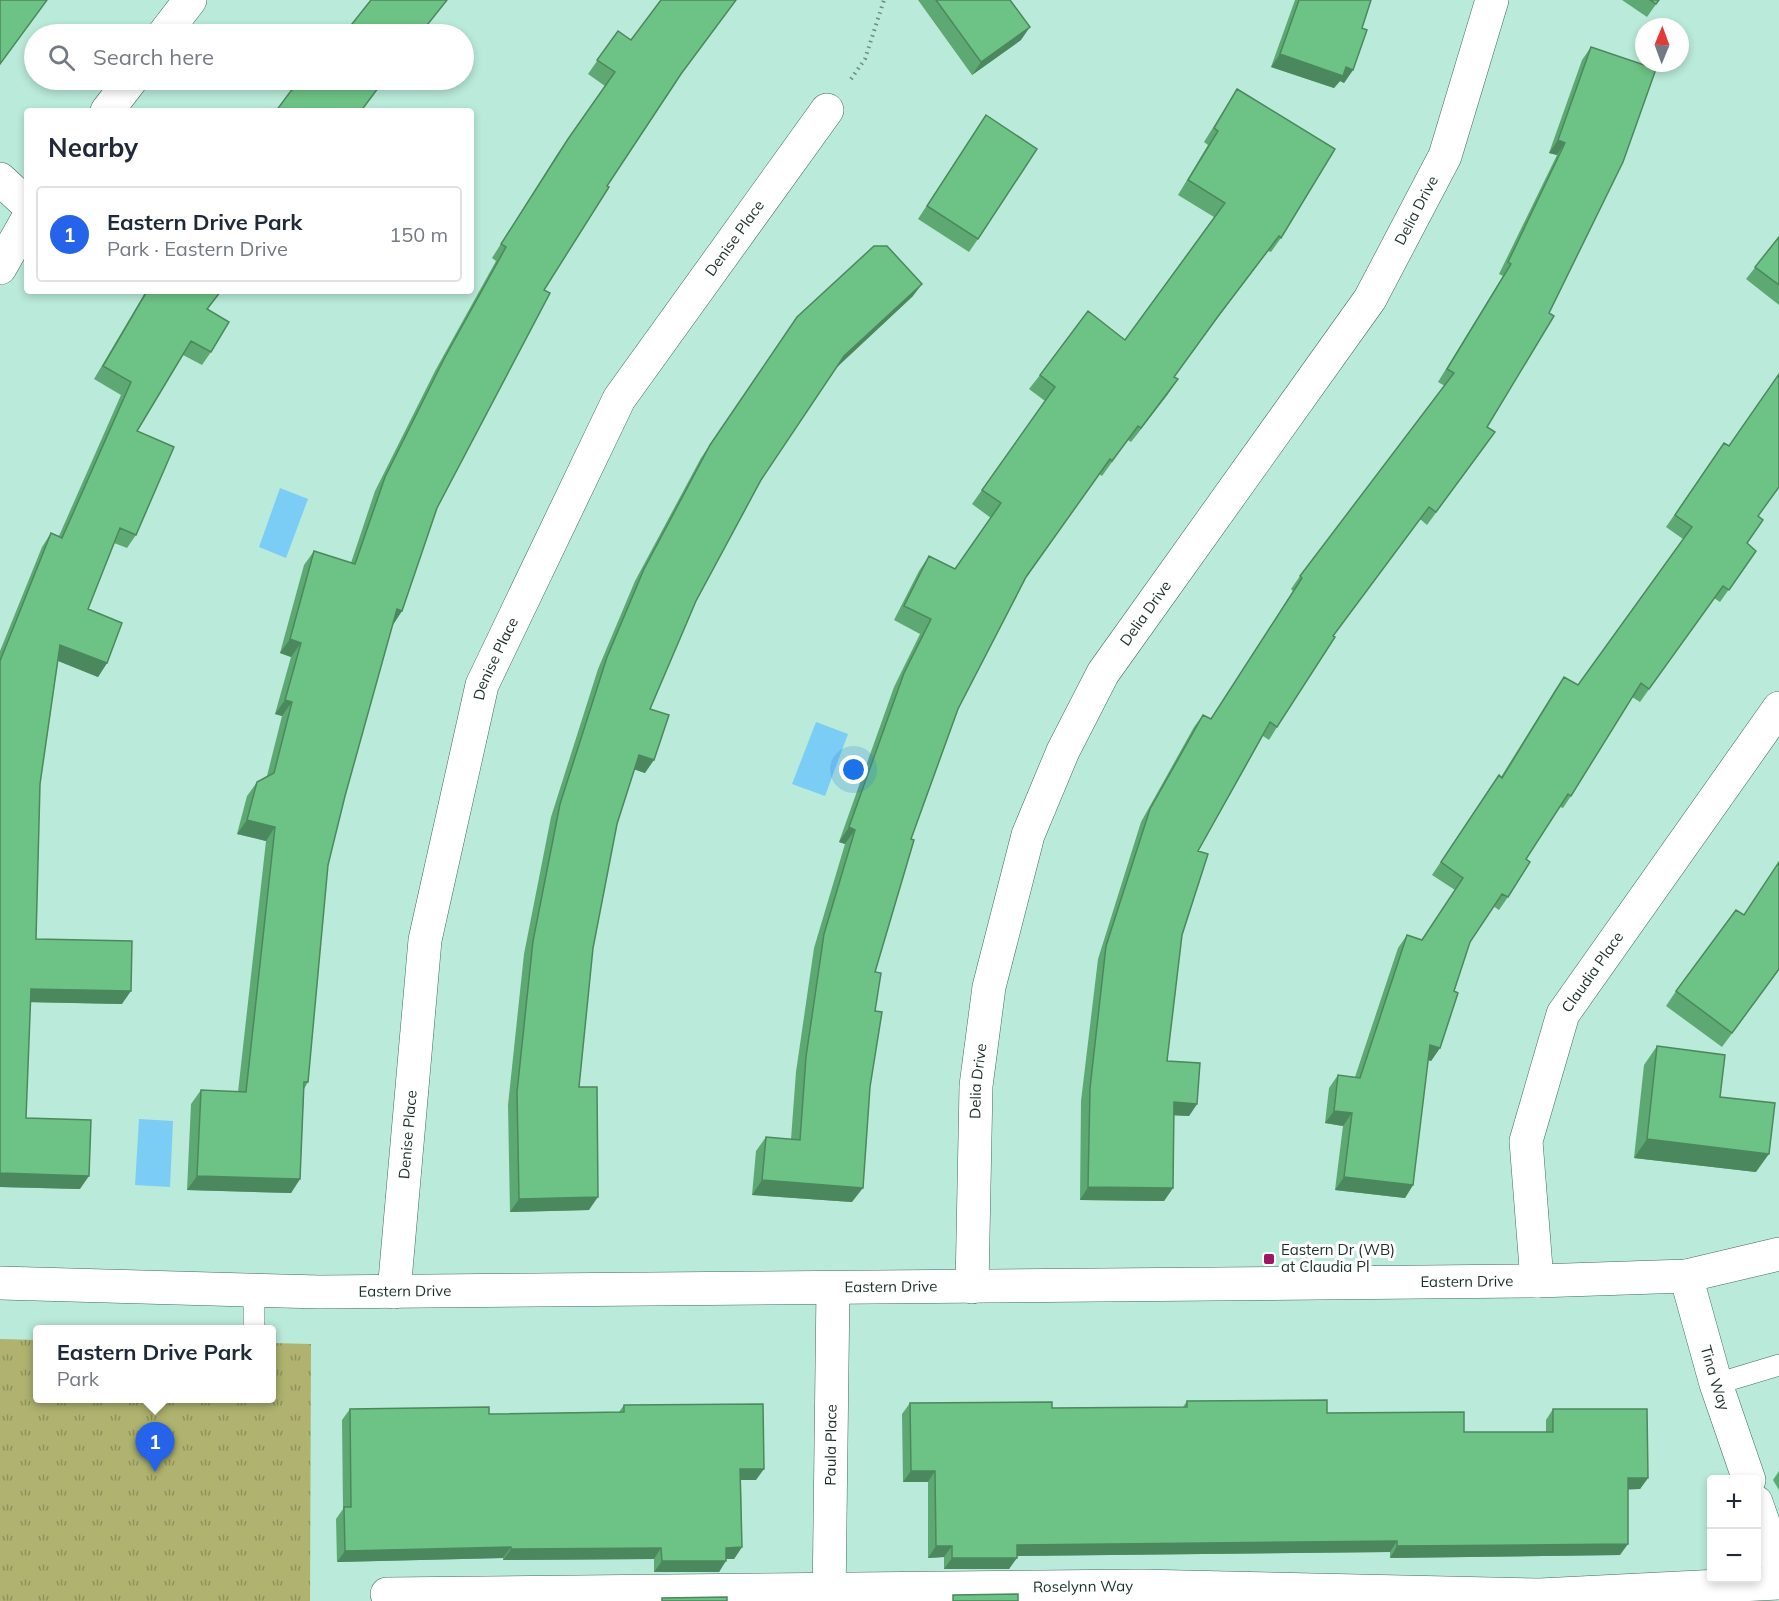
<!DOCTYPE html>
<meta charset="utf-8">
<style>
:root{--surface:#fff;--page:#f6f6f7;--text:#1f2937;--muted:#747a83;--line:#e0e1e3;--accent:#2563eb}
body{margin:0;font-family:Mulish,sans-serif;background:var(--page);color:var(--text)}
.controls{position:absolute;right:18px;bottom:18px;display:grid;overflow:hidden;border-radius:6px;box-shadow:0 3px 9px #0003}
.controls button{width:54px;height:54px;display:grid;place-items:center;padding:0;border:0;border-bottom:2px solid var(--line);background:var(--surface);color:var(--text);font:30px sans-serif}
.compass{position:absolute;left:1635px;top:18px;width:54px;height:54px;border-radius:50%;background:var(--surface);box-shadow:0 3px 9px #0003;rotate:1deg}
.you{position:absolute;left:854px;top:770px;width:21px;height:21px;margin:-15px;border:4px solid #fff;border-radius:50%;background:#1a73e8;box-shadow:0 0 0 9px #1a73e833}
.badge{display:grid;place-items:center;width:39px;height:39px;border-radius:50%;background:var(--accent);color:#fff;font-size:20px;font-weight:700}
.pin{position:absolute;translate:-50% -50px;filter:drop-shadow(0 2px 3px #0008)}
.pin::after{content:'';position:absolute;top:32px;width:21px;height:18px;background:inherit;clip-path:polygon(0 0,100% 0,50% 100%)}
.popup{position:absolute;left:33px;top:1325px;width:243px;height:78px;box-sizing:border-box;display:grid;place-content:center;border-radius:6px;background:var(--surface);filter:drop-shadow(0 2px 4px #0005);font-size:20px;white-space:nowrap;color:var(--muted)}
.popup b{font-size:22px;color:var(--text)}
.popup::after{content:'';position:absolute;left:50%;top:100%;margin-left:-12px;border:12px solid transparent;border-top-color:var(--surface)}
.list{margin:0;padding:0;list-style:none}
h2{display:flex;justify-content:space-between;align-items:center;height:78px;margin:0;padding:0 24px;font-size:26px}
h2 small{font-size:20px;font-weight:400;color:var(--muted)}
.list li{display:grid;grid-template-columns:39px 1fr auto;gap:18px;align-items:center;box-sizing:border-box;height:96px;margin:0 12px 12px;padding:0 12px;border:2px solid var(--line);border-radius:6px}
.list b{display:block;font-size:22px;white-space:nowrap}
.list p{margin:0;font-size:20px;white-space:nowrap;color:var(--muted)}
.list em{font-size:20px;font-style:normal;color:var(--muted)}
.icon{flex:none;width:33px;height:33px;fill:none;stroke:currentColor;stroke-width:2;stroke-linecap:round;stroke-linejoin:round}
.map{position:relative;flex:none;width:1779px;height:1601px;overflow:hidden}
.search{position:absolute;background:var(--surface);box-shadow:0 3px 9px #0003;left:24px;top:24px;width:450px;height:66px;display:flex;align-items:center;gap:15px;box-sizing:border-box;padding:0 21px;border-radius:33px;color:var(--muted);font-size:22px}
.panel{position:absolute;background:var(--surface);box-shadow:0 3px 9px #0003;left:24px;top:108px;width:450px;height:186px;border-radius:6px}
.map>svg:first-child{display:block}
.park{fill:url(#park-tufts)}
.water{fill:#7ccdf6}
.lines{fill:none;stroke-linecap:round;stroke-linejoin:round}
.service-casing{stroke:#406c5e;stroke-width:22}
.minor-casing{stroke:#406c5e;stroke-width:34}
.tertiary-casing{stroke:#406c5e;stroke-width:34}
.path{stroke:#6b8c81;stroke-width:4;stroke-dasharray:1.5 4.5;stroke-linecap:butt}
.service{stroke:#fff;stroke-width:21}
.minor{stroke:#fff;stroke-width:33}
.tertiary{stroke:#fff;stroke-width:33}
.wall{fill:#5ea873}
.shaded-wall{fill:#4c885e}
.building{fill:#6dc386;stroke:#4c885e;stroke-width:1.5}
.poi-dot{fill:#9e1665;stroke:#fff;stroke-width:2}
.labels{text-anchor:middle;stroke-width:6;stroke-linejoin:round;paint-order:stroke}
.street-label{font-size:15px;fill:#1b2e28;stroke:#fff}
.poi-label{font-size:15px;fill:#1b2e28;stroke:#fff;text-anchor:start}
</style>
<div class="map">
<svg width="1779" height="1601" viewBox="0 0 1779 1601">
<defs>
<pattern id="park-tufts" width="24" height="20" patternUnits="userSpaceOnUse" patternTransform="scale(1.5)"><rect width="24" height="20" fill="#afb36f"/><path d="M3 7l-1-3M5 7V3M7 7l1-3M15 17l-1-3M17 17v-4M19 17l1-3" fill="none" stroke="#8e925b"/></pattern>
</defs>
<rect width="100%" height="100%" fill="#baead9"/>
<path class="park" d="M0 1339 38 1340V1398H272V1343L311 1344 310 1601H0Z"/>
<path class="water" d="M280 488 308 499 286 558 259 547Z
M816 722 848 734 825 796 792 784Z
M139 1119 173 1121 170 1187 135 1185Z"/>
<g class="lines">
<g class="service-casing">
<path id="service" d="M254 1330V1290
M1716 1384 1779 1365"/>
</g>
<g class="minor-casing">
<g id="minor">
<path d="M0 179 27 204"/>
<path id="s1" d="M1686 1276 1716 1384 1749 1480"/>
<path id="s2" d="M1537 1281 1526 1141 1563 1014 1779 708"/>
<path id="s3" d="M972 1287 976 1086 989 987 1028 835 1063 751 1103 673 1370 299 1445 156 1492 0"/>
<path id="s4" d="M394 1292 425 940 482 685 619 399 827 110"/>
<path d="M1756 1502 1779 1568"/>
<path id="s5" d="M387 1594 1140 1586 1540 1595 1779 1583"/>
<path id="s6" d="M829 1601 833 1288"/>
</g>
</g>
<g class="tertiary-casing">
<g id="tertiary">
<path d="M164 34 190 0"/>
<path d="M107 111 131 80"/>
<path d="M0 268 27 220"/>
<path id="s7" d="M0 1283 320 1292 1537 1281 1686 1276 1779 1254"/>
</g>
</g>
<path class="path" d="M851 79 865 59 884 0"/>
<use href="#service" class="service"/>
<use href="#minor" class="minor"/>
<use href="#tertiary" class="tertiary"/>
</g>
<path class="wall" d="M918 0H1010L1021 40 972 75Z
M1295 0H1371L1362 28 1353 70 1344 83 1340 81 1334 88 1271 67Z
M1622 0H1659L1647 17Z
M618 31 677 81 607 186 544 290 437 508 402 611 393 623 345 796 328 865 308 1082 304 1089 300 1179 291 1193 187 1190 191 1104 201 1090 238 1092 266 841 237 834 247 796 257 782 267 776 282 716 275 714 291 657 280 653 304 565 314 551 351 563 375 491 435 371 496 261 492 258 558 153 605 86 588 74Z
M1591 47 1549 313 1487 427 1486 445 1427 525 1420 519 1333 636 1269 740 1263 736 1198 851 1182 935 1167 1061 1197 1104 1189 1116 1174 1115 1173 1188 1164 1201 1080 1200 1081 1101 1098 959 1141 822 1194 727 1203 715 1211 719 1293 591 1291 589 1300 576 1445 386 1438 382 1503 276 1499 274 1557 155 1549 153 1582 60Z
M1237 89 1281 238 1271 252 1268 251 1209 329 1174 377 1178 379 1131 442 1128 440 1102 476 1099 474 1026 578 958 709 911 839 875 972V1011L852 1202 752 1195 756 1151 766 1137 791 1139 796 1072 814 948 845 844 839 842 894 687 920 634 894 620 919 571 929 556 955 569 991 518 972 504 1045 401 1029 389 1040 375 1125 340 1214 217 1178 195 1208 145 1204 142Z
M986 115 978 239 969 252 918 219Z
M1779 237V305L1746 279Z
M146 291H221L208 309 211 352 202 365 183 355 137 431 136 535 127 548 114 543 88 609 107 663 98 677 58 661 40 784 36 939 122 1004 30 1002 26 1118 80 1189 0 1187V651L42 547 51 533 59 536 121 395 94 379Z
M913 296 836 368 761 480 696 601 650 709 645 773 634 769 617 824 593 948 579 1087 589 1210 510 1212 508 1105 524 954 551 817 598 669 635 581 701 458 797 317Z
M1724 443 1758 516 1747 543 1756 551 1720 602 1714 598 1640 702 1632 697 1571 796 1563 808 1560 807 1526 859 1508 897 1499 910 1493 906 1470 942 1454 991 1440 1048 1431 1061 1428 1060 1413 1185 1405 1198 1335 1190 1343 1126 1325 1123 1329 1088 1338 1075 1355 1077 1398 948 1407 935 1422 940 1455 890 1432 875 1490 788 1501 777 1555 690 1564 677 1578 685 1683 539 1666 527Z
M1743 915 1779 970 1722 1047 1666 1006 1676 991Z
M1657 1046 1756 1172 1634 1158 1644 1065Z
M1187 1401 1327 1413 1464 1432H1546V1420L1553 1409 1648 1478 1640 1489H1628L1620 1555 1390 1558V1552L1017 1556 1009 1569H944V1557L928 1558V1482H903L902 1414 910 1403 1052 1408 1183 1407Z
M624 1405 756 1480H741L742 1547 734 1559H726L719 1572H654V1559L503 1560V1558L337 1562 336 1519 343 1509 342 1420 350 1409 489 1414 619 1412Z
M1779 1471V1490L1773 1480Z"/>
<path class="shaded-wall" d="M1030 27 1021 40 972 75 981 62Z
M1280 54 1346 67 1353 70 1344 83 1340 81 1334 88 1271 67Z
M1558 140 1565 143 1557 155 1549 153Z
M1279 236 1268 251 1209 329 1219 315Z
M922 284 913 296 835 369 844 356Z
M1178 379 1168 394 1131 442 1141 428Z
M397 609 402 611 393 625Z
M290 639 301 643 291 657 280 653Z
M60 645 107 663 98 677 51 658Z
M285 700 292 702 282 716 275 714Z
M639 755 654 760 645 773 630 768Z
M247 820 275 827 266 841 237 834Z
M849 827 855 830 845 844 839 842Z
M31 989 131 991 122 1004 22 1002Z
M1430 1045 1440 1048 1431 1061 1421 1057Z
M1174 1102 1197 1104 1189 1116 1166 1115Z
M1334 1111 1352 1113 1343 1126 1325 1123Z
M1647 1139 1769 1154 1756 1172 1634 1158Z
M0 1173 89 1176 80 1189 0 1187Z
M197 1176 300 1179 291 1193 187 1190Z
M1344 1177 1413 1185 1405 1198 1335 1190Z
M762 1180 863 1188 852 1202 752 1195Z
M1088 1187 1173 1188 1164 1201 1080 1200Z
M598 1197 589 1210 510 1212 519 1199Z
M740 1469H764L756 1480H732Z
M911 1471H935L928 1482H903Z
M1628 1478H1648L1640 1489 1620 1490Z
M1397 1541 1390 1552 1009 1556 1017 1545Z
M1628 1544 1620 1555 1390 1558 1397 1546Z
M936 1546H952L944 1557 928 1558Z
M511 1547 503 1558 337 1562 345 1551Z
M742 1547 734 1559H718L726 1548Z
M661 1548 654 1559 503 1560 511 1549Z
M952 1558H1017L1009 1569H944Z
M662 1561H726L719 1572H654Z"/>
<path class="building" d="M0 0H47L0 64Z
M371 0H447L420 34H344Z
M661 0H736L681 74 607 186 609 187 544 290 550 293 437 508 402 611 397 609 345 796 328 865 308 1082H304L300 1179 197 1176 201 1090 246 1092 275 827 247 820 257 782 274 773 292 702 285 700 301 643 290 639 314 551 355 564 385 477 445 357 506 247 501 244 568 139 615 72 597 60 618 31 631 40Z
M936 0H1010L1030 27 981 62Z
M1299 0H1371L1362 28 1367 30 1353 70 1346 67 1343 76 1280 54Z
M1650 0H1659L1656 4Z
M1591 47 1656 69 1623 162 1549 313 1554 316 1487 427 1495 432 1436 512 1429 507 1333 636 1335 637 1277 727 1270 722 1198 851 1208 854 1182 935 1167 1061 1200 1063 1197 1104 1174 1102 1173 1188 1088 1187 1090 1088 1106 946 1150 809 1203 715 1211 719 1302 578 1300 576 1454 373 1447 369 1511 264 1508 262 1565 143 1558 140Z
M299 80H384L361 111H276Z
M1237 89 1335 149 1281 238 1279 236 1219 315 1174 377 1178 379 1141 428 1138 426 1112 461 1110 459 1026 577 958 709 911 839 914 840 875 972 881 973 875 1011 882 1012 870 1087 863 1188 762 1180 766 1137 800 1140 806 1057 824 934 855 830 849 827 904 673 931 619 904 606 929 556 955 569 1001 503 982 490 1055 387 1040 375 1088 311 1125 340 1225 203 1188 180 1218 131 1214 128Z
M986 115 1037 149 978 239 927 206Z
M1779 237V285L1755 267Z
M874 246H887L922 284 844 356 761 480 696 601 650 709 669 715 654 760 639 755 617 824 593 948 579 1087H597L598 1197 519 1199 517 1092 533 941 560 804 607 657 644 569 710 445 797 317Z
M147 291H221L207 309 229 322 211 352 191 341 137 431 174 447 136 535 120 528 88 609 122 623 107 663 60 645 40 784 36 939 132 941 131 991 31 989 26 1118 91 1120 89 1176 0 1173V661L51 533 62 538 131 382 103 366Z
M1779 374V487L1758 516 1763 520 1747 543 1756 551 1729 590 1723 586 1649 689 1641 683 1571 796 1568 794 1526 859 1530 862 1508 897 1502 894 1470 942 1454 991 1458 993 1440 1048 1430 1045 1413 1185 1344 1177 1352 1113 1334 1111 1338 1075 1360 1078 1407 935 1422 940 1463 878 1441 862 1499 775 1502 778 1564 677 1578 685 1692 527 1675 515 1724 443 1729 446Z
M1779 862V969L1732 1033 1676 991 1736 910 1744 915Z
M1657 1046 1725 1055 1720 1097 1775 1103 1769 1154 1647 1139Z
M1327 1400V1413L1464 1412V1432H1553V1409H1647L1648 1478H1628V1544L1397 1546V1541L1017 1545V1558H952V1546H936L935 1471H911L910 1403 1052 1402V1408L1187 1407V1401Z
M763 1404 764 1469H740L742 1547 726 1548V1561H662L661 1548 511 1549V1547L345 1551 344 1507H351L350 1409 489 1407V1414L624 1412V1405Z
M1018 1594V1601H953V1595Z
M727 1597V1601H662V1598Z"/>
<rect class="poi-dot" x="1263" y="1253" width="12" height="12" rx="3"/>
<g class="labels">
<g class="street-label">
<text dy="5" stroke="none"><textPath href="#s3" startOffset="1196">Delia Drive</textPath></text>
<text dy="5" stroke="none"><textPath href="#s4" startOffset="1130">Denise Place</textPath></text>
<text dy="5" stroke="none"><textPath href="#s3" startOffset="710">Delia Drive</textPath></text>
<text dy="5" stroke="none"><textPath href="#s4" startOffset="644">Denise Place</textPath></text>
<text dy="5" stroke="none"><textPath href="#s2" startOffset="324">Claudia Place</textPath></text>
<text dy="5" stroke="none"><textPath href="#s3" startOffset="206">Delia Drive</textPath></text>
<text dy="5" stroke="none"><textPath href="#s4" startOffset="158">Denise Place</textPath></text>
<text dy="5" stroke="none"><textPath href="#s7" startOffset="1467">Eastern Drive</textPath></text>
<text dy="5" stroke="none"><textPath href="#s7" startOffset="891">Eastern Drive</textPath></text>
<text dy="5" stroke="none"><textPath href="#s7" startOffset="405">Eastern Drive</textPath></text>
<text dy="5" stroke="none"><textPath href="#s1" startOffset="106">Tina Way</textPath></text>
<text dy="5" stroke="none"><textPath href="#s6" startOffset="156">Paula Place</textPath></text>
<text dy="5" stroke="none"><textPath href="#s5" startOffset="696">Roselynn Way</textPath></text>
</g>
<g class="poi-label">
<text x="1281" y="1255">Eastern Dr (WB)<tspan x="1281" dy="17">at Claudia Pl</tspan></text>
</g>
</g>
</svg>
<div class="controls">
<button>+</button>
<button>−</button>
</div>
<svg class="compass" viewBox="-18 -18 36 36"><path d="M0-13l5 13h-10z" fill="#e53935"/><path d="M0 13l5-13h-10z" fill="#747a83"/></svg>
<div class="you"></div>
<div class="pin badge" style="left:155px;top:1472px">1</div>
<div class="popup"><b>Eastern Drive Park</b>Park</div>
<div class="search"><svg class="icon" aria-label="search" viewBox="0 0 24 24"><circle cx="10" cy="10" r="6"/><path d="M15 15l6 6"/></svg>Search here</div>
<section class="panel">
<h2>Nearby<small></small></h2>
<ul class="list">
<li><span class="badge">1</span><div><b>Eastern Drive Park</b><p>Park · Eastern Drive</p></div><em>150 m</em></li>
</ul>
</section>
</div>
